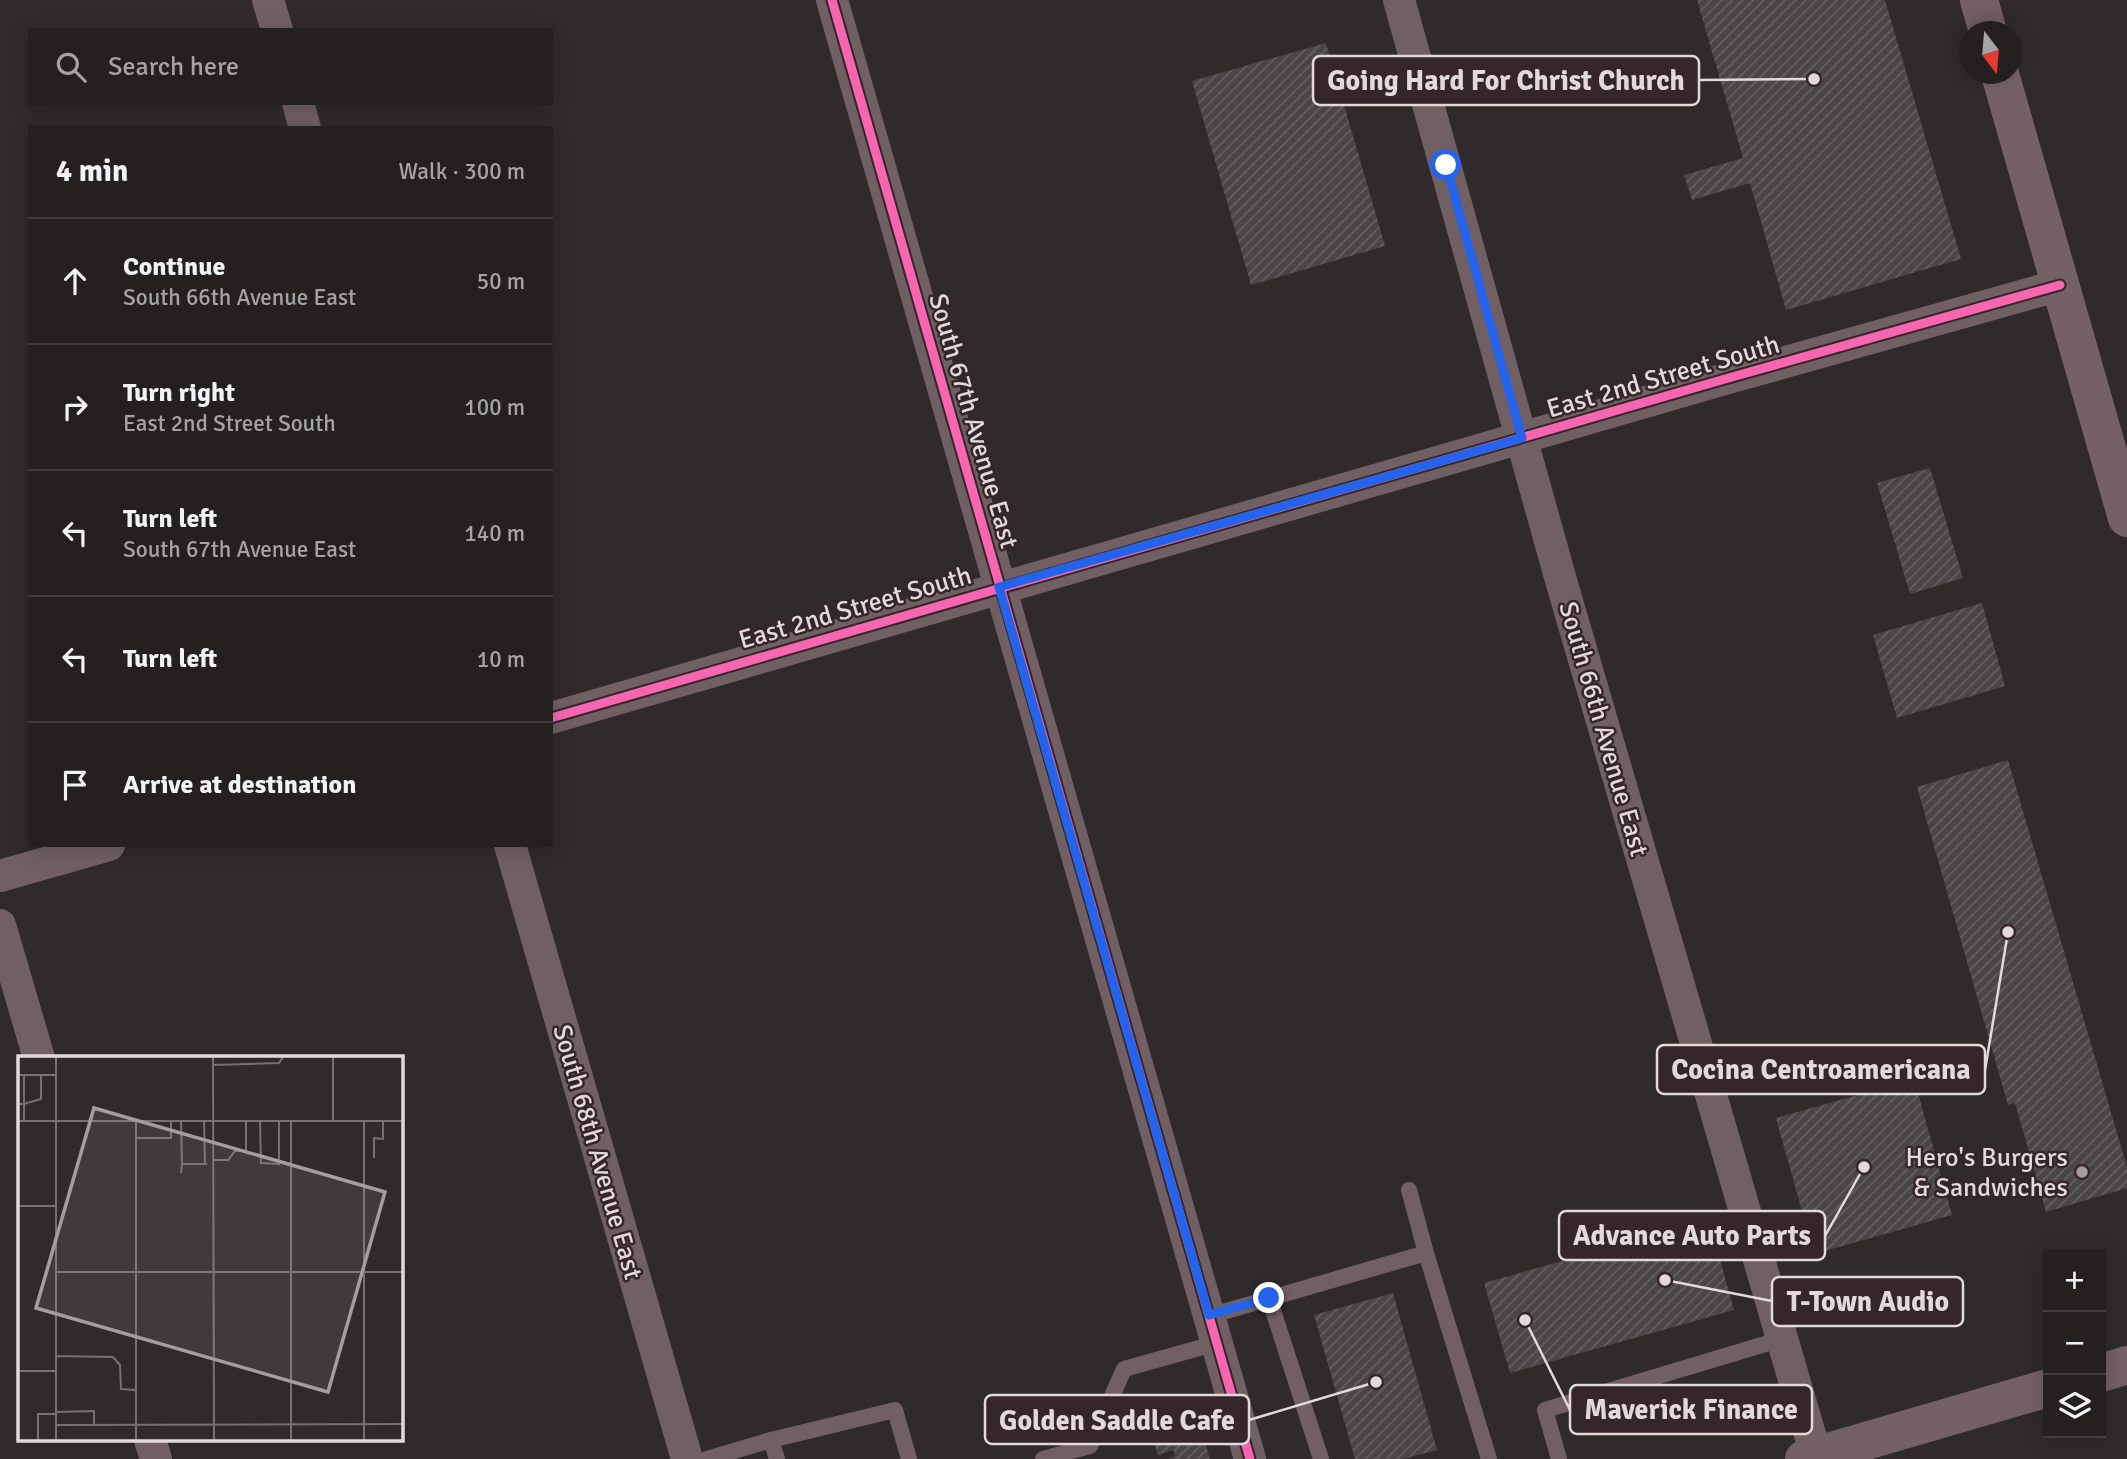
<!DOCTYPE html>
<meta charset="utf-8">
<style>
:root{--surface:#242020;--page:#2c2829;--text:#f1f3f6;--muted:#a3a3a5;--line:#413e3e}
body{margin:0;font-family:Signika,sans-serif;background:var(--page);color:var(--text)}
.controls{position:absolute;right:21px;bottom:21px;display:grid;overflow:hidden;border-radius:0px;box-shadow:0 4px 18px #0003}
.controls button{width:63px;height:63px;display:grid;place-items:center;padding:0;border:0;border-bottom:2px solid var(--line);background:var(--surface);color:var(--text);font:35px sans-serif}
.compass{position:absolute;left:1959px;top:21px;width:63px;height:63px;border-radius:50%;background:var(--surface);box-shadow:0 4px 18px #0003;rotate:164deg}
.stop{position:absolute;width:21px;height:21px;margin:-16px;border:5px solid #2563eb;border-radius:50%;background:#fff}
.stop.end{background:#2563eb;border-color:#fff;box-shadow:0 2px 7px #0008}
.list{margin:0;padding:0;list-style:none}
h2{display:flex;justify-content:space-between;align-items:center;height:91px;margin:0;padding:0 28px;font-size:30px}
h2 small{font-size:23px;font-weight:400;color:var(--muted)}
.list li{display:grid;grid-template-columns:46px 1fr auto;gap:21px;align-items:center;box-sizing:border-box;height:126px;padding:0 28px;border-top:2px solid var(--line)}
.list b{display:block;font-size:26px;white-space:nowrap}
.list p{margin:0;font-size:23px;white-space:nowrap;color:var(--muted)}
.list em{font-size:23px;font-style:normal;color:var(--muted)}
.icon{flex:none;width:38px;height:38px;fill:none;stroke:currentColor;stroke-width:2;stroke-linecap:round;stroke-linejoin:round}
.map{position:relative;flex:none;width:2127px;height:1459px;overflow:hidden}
.search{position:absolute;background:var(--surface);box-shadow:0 4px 18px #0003;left:28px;top:28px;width:525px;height:77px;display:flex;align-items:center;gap:18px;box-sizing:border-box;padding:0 24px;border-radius:0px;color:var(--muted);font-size:26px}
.panel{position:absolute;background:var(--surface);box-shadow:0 4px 18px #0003;left:28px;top:126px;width:525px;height:721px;border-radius:0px}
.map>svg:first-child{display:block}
.building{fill:url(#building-hatch)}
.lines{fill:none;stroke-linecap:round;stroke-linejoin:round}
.service{stroke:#706064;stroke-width:16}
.minor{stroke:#706064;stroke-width:32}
.secondary{stroke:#746166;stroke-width:38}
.cycleway-casing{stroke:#34262a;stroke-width:13}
.cycleway{stroke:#f766af;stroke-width:9}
.route{stroke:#2563eb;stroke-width:9}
.poi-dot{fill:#a49c9d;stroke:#34262a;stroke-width:2.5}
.labels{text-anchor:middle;stroke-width:5;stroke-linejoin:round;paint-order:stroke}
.street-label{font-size:26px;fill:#e2d9db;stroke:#34262a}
.poi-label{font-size:26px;fill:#e2d9db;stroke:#34262a;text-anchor:end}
.inset-road{fill:none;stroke:#777071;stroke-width:2}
.view{fill:#a49c9d;fill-opacity:0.15;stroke:#a49c9d;stroke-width:3.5}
.inset-edge{fill:none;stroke:#e2d9db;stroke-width:3.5}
.leader{fill:none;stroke:#e2d9db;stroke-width:2.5}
.callout-dot{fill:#e2d9db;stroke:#34262a;stroke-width:2.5}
.callout{fill:#34262a;stroke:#e2d9db;stroke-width:2.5}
.callout-label{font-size:28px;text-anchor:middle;font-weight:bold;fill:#e2d9db}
</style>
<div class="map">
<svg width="2127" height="1459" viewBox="0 0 2127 1459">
<defs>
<pattern id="building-hatch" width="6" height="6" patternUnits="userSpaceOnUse" patternTransform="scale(1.75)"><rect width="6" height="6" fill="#4a4546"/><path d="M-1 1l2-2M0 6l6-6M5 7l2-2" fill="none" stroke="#645f60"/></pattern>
</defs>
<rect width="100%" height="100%" fill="#302a2b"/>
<path class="building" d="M1697 0H1885L1961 259 1786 310 1750 183 1692 200 1684 175 1743 158Z
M1326 43 1385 246 1251 285 1192 81Z
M1930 468 1963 578 1910 594 1877 483Z
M1982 603 2005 686 1897 718 1873 635Z
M2008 760 2127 1167V1188L2046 1212 2015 1103 2008 1105 1917 787Z
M1914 1079 1952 1215 1814 1254 1776 1118Z
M1709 1220 1734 1310 1510 1373 1484 1283Z
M1393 1293 1437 1450 1403 1459H1355L1314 1315Z
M1197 1415 1210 1459H1168L1175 1456 1173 1450 1158 1455 1150 1429Z"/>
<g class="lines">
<path class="service" d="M1426 1253 1489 1459
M1269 1298 1321 1459
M1209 1316 1426 1253 1409 1190
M707 1459 771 1440
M777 1459 771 1440 895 1410 909 1459
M1043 1459 1090 1446 1124 1369 1217 1343
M1559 1459 1545 1410 1782 1339"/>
<path class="minor" d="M268 0 277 30
M832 0 1250 1459
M1399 0 1562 584 1816 1455
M298 103 305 128
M551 718 1732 377 2060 285
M510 845 687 1459
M0 876 109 845
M0 925 39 1058
M150 1440 156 1459"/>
<path class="secondary" d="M1979 0 1988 32
M2000 74 2127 518
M2101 1373 2127 1365
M1804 1459 2048 1388"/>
<g class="cycleway-casing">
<path id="cycleway" d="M832 0 1250 1459
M551 718 1732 377 2060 285"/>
</g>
<use href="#cycleway" class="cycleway"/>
</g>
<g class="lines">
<path class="route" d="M1269 1298 1209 1315 999 587 1522 438 1446 165"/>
</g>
<circle class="poi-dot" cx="2082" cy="1172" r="7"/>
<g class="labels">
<g class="street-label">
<text transform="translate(1663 376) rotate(-16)" y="9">East 2nd Street South</text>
<text transform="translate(974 421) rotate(74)" y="9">South 67th Avenue East</text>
<text transform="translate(855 607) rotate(-16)" y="9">East 2nd Street South</text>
<text transform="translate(1604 729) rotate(74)" y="9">South 66th Avenue East</text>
<text transform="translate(598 1152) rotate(74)" y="9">South 68th Avenue East</text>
</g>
<g class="poi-label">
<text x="2068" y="1166">Hero's Burgers<tspan x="2068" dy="30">&amp; Sandwiches</tspan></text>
</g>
</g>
<g transform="translate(18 1056)">
<rect width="385" height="385" fill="#302a2b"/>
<path class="inset-road" d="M38 1V384M195 1 196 384M315 1V65M195 9 261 7 265 1M0 19H37M6 19V48L23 43V19M0 48H6V65M0 65H385M118 65V384M163 65 164 108M186 65 187 108M242 65 243 107 261 108V65M346 65V384M118 82H153V65M356 102V82L365 83V65M196 104H210L217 95H228V65M163 117 164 108H189M0 150H39M39 216H385M38 300 95 301 102 309 103 333 118 334M0 315H38M38 356 76 355V369M38 369 385 368M20 384V358H38M273 384V65"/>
<path class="view" d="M76 52 367 136 310 336 18 252Z"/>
<rect width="385" height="385" class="inset-edge"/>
</g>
<path class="leader" d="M1814 79L1699 80M2008 932L1985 1070M1864 1167L1825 1236M1665 1280L1772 1301M1525 1320L1570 1410M1376 1382L1249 1420"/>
<g class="callout-dot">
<circle cx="1814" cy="79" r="7"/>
<circle cx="2008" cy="932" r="7"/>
<circle cx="1864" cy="1167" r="7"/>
<circle cx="1665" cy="1280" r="7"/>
<circle cx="1525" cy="1320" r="7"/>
<circle cx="1376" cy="1382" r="7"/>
</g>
<g class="callout">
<rect x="1313" y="56" width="386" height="49" rx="7"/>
<rect x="1657" y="1045" width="328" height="49" rx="7"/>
<rect x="1559" y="1211" width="266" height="49" rx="7"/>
<rect x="1772" y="1277" width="191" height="49" rx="7"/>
<rect x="1570" y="1385" width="242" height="49" rx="7"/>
<rect x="985" y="1395" width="264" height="49" rx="7"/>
</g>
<g class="callout-label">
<text x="1506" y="90">Going Hard For Christ Church</text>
<text x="1821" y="1079">Cocina Centroamericana</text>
<text x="1692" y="1245">Advance Auto Parts</text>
<text x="1868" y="1311">T-Town Audio</text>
<text x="1691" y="1419">Maverick Finance</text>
<text x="1117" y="1430">Golden Saddle Cafe</text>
</g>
</svg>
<div class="controls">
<button>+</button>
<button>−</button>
<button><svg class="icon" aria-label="layers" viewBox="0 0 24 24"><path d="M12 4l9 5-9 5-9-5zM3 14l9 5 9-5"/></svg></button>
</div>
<svg class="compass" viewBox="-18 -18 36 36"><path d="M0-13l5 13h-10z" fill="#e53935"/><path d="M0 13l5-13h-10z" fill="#a3a3a5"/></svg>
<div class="stop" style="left:1446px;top:165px"></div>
<div class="stop end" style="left:1269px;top:1298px"></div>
<div class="search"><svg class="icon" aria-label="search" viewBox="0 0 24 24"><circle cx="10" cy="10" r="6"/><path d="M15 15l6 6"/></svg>Search here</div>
<section class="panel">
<h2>4 min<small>Walk · 300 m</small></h2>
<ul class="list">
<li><svg class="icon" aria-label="ahead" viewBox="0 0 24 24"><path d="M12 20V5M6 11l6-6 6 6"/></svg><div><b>Continue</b><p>South 66th Avenue East</p></div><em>50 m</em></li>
<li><svg class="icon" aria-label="right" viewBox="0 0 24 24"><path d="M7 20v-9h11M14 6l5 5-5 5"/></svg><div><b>Turn right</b><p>East 2nd Street South</p></div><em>100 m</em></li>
<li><svg class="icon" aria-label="left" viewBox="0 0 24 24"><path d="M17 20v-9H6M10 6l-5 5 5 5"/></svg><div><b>Turn left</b><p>South 67th Avenue East</p></div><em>140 m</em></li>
<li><svg class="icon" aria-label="left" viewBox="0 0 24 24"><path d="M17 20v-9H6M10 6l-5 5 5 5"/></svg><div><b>Turn left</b></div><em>10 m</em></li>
<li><svg class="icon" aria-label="arrive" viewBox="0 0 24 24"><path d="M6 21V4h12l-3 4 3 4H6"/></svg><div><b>Arrive at destination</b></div></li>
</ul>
</section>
</div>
